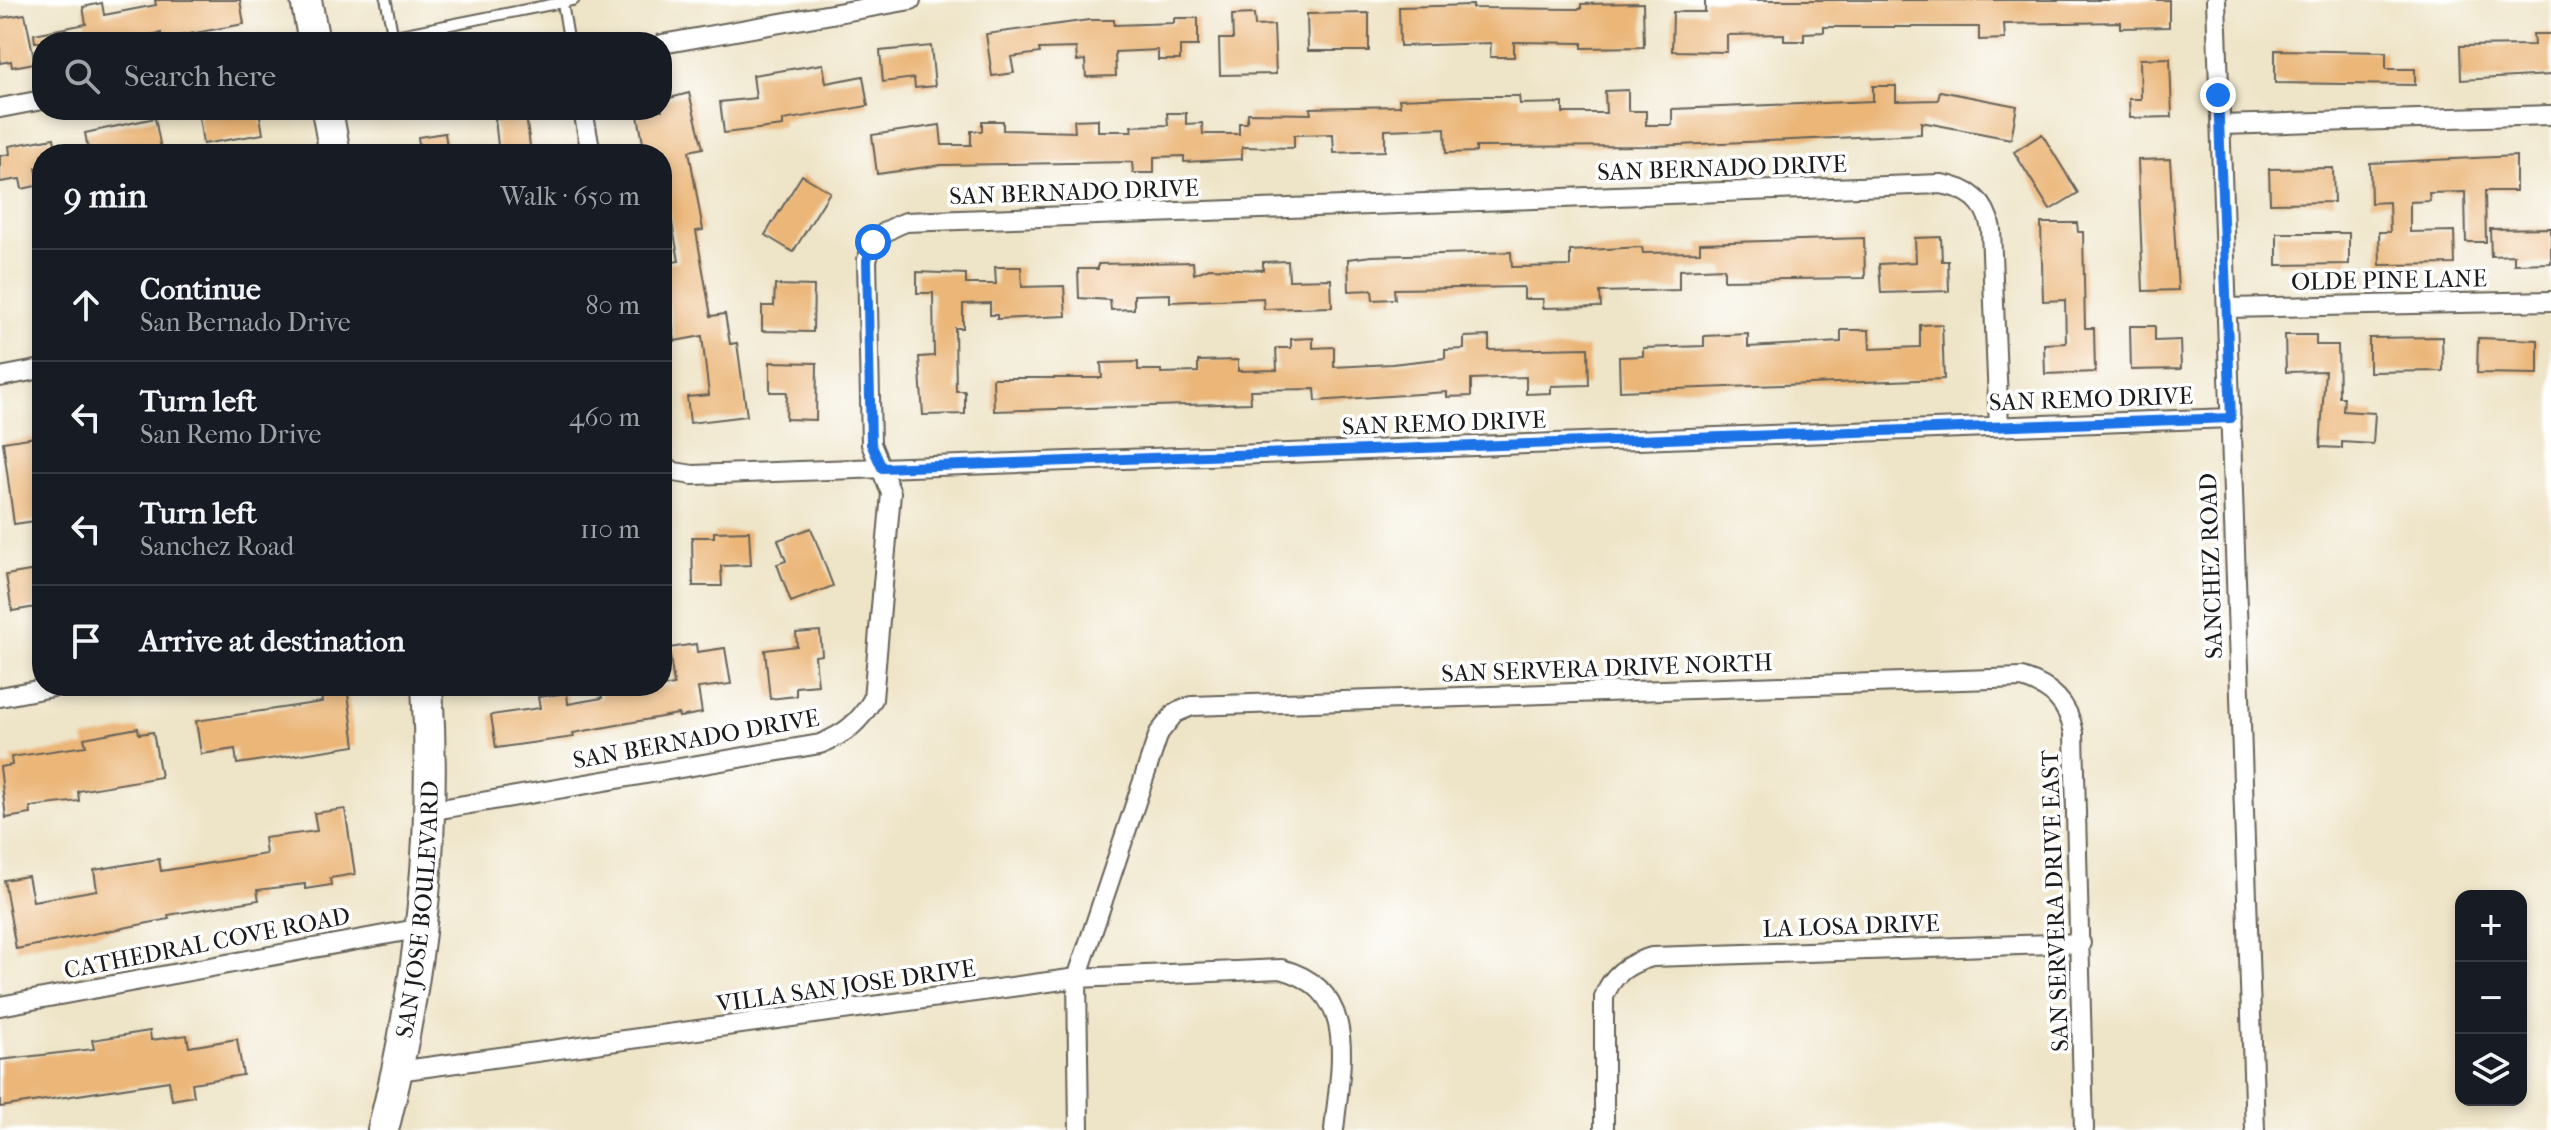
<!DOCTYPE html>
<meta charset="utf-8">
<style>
:root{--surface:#171b24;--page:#242831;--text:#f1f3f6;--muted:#9ea1a6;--line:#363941}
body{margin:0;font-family:"IM FELL French Canon",serif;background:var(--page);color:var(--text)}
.controls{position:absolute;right:24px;bottom:24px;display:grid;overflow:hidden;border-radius:16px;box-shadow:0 4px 12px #0003}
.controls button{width:72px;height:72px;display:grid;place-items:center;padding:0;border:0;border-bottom:2px solid var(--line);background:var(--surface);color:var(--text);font:40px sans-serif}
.stop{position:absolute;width:24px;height:24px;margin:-18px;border:6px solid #1a73e8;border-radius:50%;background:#fff}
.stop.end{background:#1a73e8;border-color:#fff;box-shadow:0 2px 8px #0008}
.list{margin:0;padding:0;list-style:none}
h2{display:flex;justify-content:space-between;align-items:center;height:104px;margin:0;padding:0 32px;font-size:34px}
h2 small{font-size:26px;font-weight:400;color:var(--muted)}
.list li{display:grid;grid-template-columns:52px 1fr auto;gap:24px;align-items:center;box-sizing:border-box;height:112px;padding:0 32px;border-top:2px solid var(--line)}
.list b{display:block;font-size:30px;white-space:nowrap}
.list p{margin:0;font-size:26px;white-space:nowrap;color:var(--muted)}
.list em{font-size:26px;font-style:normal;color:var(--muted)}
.icon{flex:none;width:44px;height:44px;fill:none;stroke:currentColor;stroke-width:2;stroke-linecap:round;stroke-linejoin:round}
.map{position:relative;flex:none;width:2551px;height:1130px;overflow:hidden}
.search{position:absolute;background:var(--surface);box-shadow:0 4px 12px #0003;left:32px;top:32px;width:640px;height:88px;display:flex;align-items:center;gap:20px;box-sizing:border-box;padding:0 28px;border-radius:32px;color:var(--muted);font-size:30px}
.panel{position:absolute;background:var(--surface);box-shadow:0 4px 12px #0003;left:32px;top:144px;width:640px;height:552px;border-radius:32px}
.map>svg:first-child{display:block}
.building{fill:#ebb678}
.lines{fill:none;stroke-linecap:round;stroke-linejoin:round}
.lane-casing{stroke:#666258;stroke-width:13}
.street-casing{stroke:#666258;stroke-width:22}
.primary-casing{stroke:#666258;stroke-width:34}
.lane{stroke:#fff;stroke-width:9}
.street{stroke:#fff;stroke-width:18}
.primary{stroke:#fff;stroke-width:30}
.route{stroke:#1a73e8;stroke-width:10}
.labels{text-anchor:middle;stroke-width:7;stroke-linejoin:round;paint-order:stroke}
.street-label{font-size:24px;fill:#1c1c1c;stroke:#fff}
</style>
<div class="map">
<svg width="2551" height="1130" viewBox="0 0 2551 1130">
<rect width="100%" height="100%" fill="#fff"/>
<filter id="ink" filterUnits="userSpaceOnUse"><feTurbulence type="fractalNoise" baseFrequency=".0125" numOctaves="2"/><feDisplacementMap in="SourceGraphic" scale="16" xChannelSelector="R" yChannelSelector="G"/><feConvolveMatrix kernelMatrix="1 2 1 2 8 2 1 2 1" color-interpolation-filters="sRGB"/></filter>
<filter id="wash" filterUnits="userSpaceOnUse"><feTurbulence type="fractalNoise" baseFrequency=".006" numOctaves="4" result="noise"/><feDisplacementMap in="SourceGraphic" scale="32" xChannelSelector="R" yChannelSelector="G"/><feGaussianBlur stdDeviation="1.8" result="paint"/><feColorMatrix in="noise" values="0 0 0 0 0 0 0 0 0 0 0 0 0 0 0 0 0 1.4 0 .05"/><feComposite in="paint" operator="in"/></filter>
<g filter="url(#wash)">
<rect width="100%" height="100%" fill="#eee4c7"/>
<g id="blocks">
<path class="building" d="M155 0H240L244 24 162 39 161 33 111 42H35L34 34 86 24 83 7 102 3 104 15 156 5Z
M1705 0H2169V27L2120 28V22L2004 24 2005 39 1979 40V27H1824V32L1804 33V41H1784V34L1727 35V52L1672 51 1673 12H1705Z
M1643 3 1644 47 1582 48V43L1514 42V57H1490L1491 43 1400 46 1399 7 1473 5V8L1581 9V4Z
M1369 13V51H1308L1307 14Z
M25 14 35 63 12 67 11 61 0 63V18Z
M1254 14 1255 26 1274 25 1276 74 1220 75 1219 39H1233L1232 15Z
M1174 18H1198V46H1180V60H1158V50L1115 52 1116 76 1086 77 1085 60 1077 61 1076 48 1039 49 1040 53 1011 57 1014 73 992 76 986 34 1089 20H1114V25L1174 23Z
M2533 34H2551V75L2461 80 2460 46 2534 45Z
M931 46 935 86 915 88 914 78 883 82 880 51Z
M2275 50 2386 52V69H2415V85L2275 83Z
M2170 58 2172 117 2130 118 2129 99H2141L2140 59Z
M823 64 826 83 863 76 868 106 783 120V126L724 133 720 102 756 98 753 75Z
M1873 86H1896V101L1938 100 1940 91 2017 106 2011 139 1921 122V134L1656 146 1476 147V152L1446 153 1445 128 1385 130V151L1334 153 1333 134 1294 135V148L1242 147V159L1184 162V156L1154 157V173H1133L1132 162 941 165 877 174 872 135 940 125 942 145H971V131H982V121H1003V130L1075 132 1074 120 1098 119V131H1132L1131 126 1168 125 1167 113H1186V124L1202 123 1203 134H1239V123H1247L1248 113 1311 114 1310 108 1400 106 1399 99 1474 96H1519L1520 104 1563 103V113H1606L1605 91 1628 90V111H1646V125H1672V109L1873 101Z
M689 93 703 148 689 151 703 230 696 231 711 316 725 314 730 344 737 343 747 416 690 423 687 397 709 395 702 336 675 341 662 264 679 261 669 206 662 207V154H645L637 110H662V100Z
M198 110H259L263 134 203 144Z
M526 115 531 154H499L495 119Z
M155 118 162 154H89L85 133Z
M445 133 448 154H420L418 137Z
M2042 134 2078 193 2050 210 2014 152Z
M54 138 57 154H42V167L36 168 40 185 22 189 20 179 0 182V156L10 154 9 146Z
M2516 156V191H2485L2486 242H2466L2465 192 2429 193 2430 201 2410 202V232L2454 231 2455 264 2380 265 2379 232H2390L2389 202 2371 203 2370 163Z
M2170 159 2178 290 2143 291 2138 160Z
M2333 168 2334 202 2270 203 2269 169Z
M802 175 830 192 793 252 765 235Z
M2041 223H2077L2078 232H2083L2085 328H2094L2095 372 2045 374 2044 344 2066 343 2065 300 2043 301Z
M2551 228V263L2514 264V255L2491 256 2490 229Z
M2277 233H2349V264L2277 265Z
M1941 237 1942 261H1948L1949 291 1881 293 1879 264 1916 262 1915 238Z
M1864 238 1865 278 1724 280V268L1679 270V290L1600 292 1601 307 1543 308V299H1524V287L1394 289 1395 299 1373 300 1372 290 1349 291 1348 259 1372 256 1511 252 1512 267 1570 266V251L1642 247 1643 253 1700 252V243Z
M1288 261 1289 280 1331 279 1332 307 1264 309 1263 298 1170 302V294L1134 295V309L1111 310 1110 300 1079 298 1078 269H1098V264L1193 262 1194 274 1209 268 1263 270V262Z
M995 267H1021L1022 287 1064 286 1066 316 997 319V315H990V303L963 304V328H955L956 391H965V414L923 415 919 357 934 356 933 293H917V272L966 274V284H996Z
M775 285 814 286 813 332 762 331V306H774Z
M1942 324 1944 379 1620 391 1619 357 1643 356V348L1704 346V336L1748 334V347L1841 342V330H1869L1870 349 1920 347V325Z
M2130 326H2155V341L2180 340 2181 369 2131 370Z
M2285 335H2316V345H2338L2339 397H2344L2343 411 2375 413 2373 444 2342 442V448L2320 447 2325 371 2286 372Z
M1489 336V350L1588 348 1589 385 1551 386V393L1526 394V377L1471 379V396L1447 397V392L1316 401 1315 389 1250 390 1251 403 994 411 993 378H1102L1101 363 1138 362V370H1161V373L1198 372V361L1238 360V371L1277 370 1276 348H1291V339L1313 338V348L1334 347V367L1392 364 1445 358V350L1464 349V337Z
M2442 337 2443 371 2369 372V338Z
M2478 338 2538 340V374L2477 373Z
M770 362 817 363 816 420 786 419 787 392H770Z
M42 436V469L37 470 42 520 14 524 3 442Z
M811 528 833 586 791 602 777 564 786 561 778 540Z
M749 531 751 565 721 566 722 586H693L692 537H714V532Z
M42 569V606L12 611 6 575Z
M820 631 822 655 815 656 818 685 796 687V696L770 699 765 650 797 646 796 633Z
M696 644 697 652 725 648 731 684 698 688 702 713 679 717 678 714 573 733 574 737 496 748 491 715 540 708 538 697 567 693 568 704 602 698 600 686H639L640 691 674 685 669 648Z
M347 686 355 746 237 764 235 749 201 754 196 721 322 702 320 688Z
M138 728 139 734 153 732 161 777 78 791 79 801 30 807 31 814 6 818 0 767 12 765 11 757 86 746 84 738Z
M345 809 355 874 330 878 331 885 305 889V884L257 890 259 900 168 915 169 919 16 949 4 880 28 876 33 901 97 890 94 870 159 859 161 871 266 854 264 838 317 831 314 813Z
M150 1031 151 1040 187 1035 189 1047 237 1039 243 1075 192 1083 194 1096 172 1100 169 1081 0 1107V1060L94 1049 92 1040Z"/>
</g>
</g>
<g filter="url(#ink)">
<use href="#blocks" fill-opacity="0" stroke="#666258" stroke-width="2"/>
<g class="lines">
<g class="lane-casing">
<path id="lane" d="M386 0 393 36 574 0
M562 0 569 42"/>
</g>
<g class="street-casing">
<path id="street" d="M2216 0 2255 1130
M662 44 911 0
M0 108 42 100
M583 110 591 154
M2220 125 2551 115
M2228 308 2551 301
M0 377 42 369
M662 463 674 472 693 475 2231 418
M0 697 58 686
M429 811 820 744C845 734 859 723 873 699L891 493 871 444 867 260C874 238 884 230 906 222L1941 184C1968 188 1986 201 1991 229L1999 427
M0 1006 422 928
M398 1071 1077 978 1281 969C1361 990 1340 1067 1334 1130
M1079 1130 1077 978 1159 733 1175 713 1192 706 2022 678C2052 687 2068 703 2074 733L2084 1130
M1604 1130V997C1612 974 1629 963 1652 957L2081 943"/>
</g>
<g class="primary-casing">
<g id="primary">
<path d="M306 0 314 42"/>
<path d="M327 110 335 154"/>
<path id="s1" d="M383 1130C420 984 437 836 427 686"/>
</g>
</g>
<use href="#lane" class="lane"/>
<use href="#street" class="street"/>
<use href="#primary" class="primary"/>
</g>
</g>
<g class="lines" filter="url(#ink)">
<path class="route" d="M873 242 867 260 871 444 882 468 2231 418 2218 95"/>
</g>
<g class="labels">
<g class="street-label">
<text transform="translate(1722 168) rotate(-2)" y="8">SAN BERNADO DRIVE</text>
<text transform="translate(1074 192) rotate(-2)" y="8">SAN BERNADO DRIVE</text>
<text transform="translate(2389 280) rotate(-1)" y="8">OLDE PINE LANE</text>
<text transform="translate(2091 399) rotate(-2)" y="8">SAN REMO DRIVE</text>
<text transform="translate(1444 423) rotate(-2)" y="8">SAN REMO DRIVE</text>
<text transform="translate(2211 566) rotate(-92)" y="8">SANCHEZ ROAD</text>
<text transform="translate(1607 668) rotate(-2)" y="8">SAN SERVERA DRIVE NORTH</text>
<text transform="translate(696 739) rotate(-10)" y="8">SAN BERNADO DRIVE</text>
<text transform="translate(2055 901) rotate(-92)" y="8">SAN SERVERA DRIVE EAST</text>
<text dy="8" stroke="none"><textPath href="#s1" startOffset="224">SAN JOSE BOULEVARD</textPath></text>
<text transform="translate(1851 926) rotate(-2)" y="8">LA LOSA DRIVE</text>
<text transform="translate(207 943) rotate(-11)" y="8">CATHEDRAL COVE ROAD</text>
<text transform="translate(846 986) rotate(-8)" y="8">VILLA SAN JOSE DRIVE</text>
</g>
</g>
</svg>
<div class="controls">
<button>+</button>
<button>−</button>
<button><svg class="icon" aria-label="layers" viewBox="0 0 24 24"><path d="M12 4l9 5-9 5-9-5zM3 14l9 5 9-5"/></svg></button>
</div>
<div class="stop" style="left:873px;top:242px"></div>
<div class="stop end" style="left:2218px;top:95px"></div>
<div class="search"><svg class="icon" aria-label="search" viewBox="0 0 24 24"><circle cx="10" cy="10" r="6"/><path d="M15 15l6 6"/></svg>Search here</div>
<section class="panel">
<h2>9 min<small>Walk · 650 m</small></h2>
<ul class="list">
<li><svg class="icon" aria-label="ahead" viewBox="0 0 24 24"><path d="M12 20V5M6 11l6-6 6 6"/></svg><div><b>Continue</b><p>San Bernado Drive</p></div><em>80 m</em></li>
<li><svg class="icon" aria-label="left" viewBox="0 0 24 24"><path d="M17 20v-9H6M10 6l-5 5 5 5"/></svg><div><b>Turn left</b><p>San Remo Drive</p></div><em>460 m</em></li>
<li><svg class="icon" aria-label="left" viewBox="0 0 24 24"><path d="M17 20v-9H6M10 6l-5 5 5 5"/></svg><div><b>Turn left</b><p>Sanchez Road</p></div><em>110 m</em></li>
<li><svg class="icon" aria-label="arrive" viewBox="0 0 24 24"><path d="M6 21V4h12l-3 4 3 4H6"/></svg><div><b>Arrive at destination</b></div></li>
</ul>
</section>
</div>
